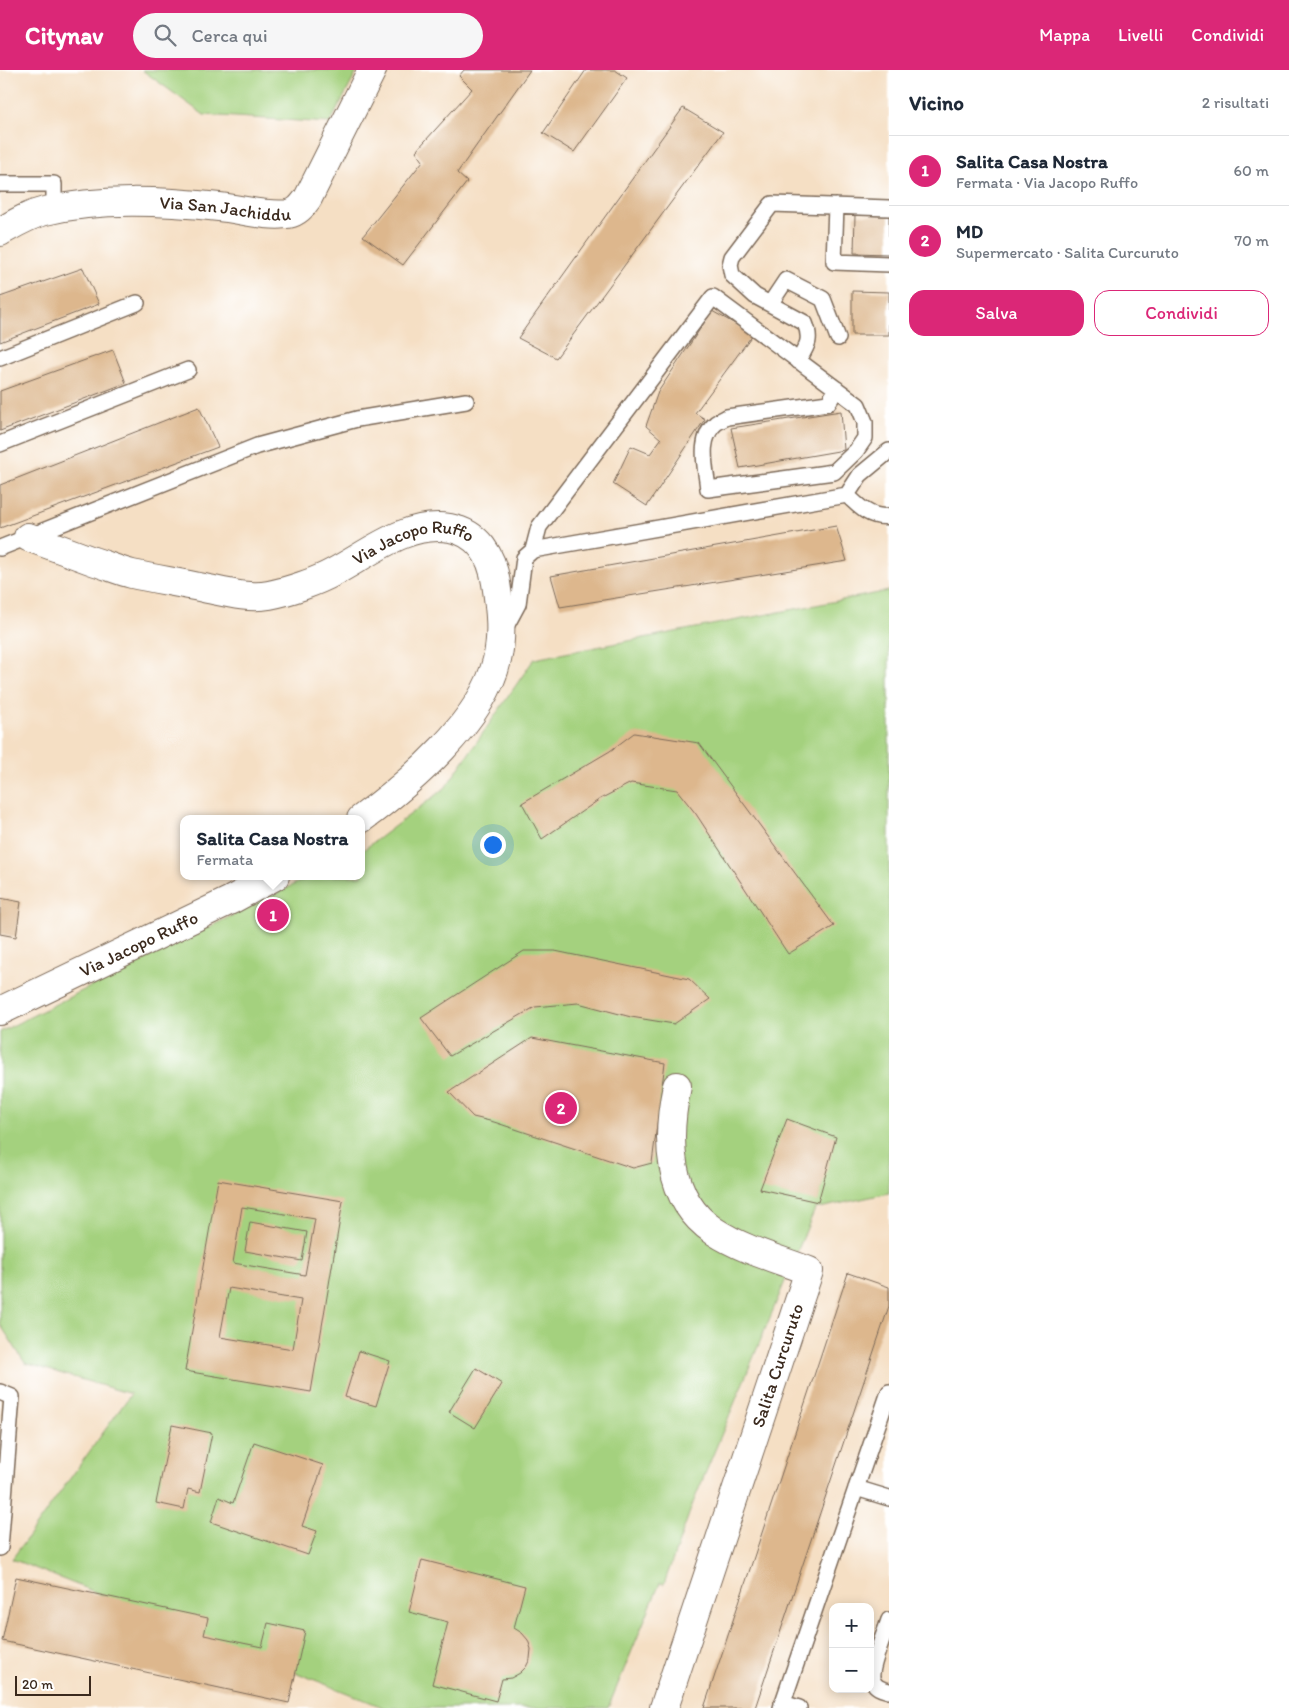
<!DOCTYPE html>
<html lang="it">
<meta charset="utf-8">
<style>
:root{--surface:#fff;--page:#f6f6f7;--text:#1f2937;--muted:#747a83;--line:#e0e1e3;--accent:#db2777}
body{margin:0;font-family:Itim,sans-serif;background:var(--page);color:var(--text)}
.controls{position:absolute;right:15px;bottom:15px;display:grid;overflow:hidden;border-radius:10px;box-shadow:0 2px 12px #0003}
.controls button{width:45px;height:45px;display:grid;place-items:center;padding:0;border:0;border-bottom:1px solid var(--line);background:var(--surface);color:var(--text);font:25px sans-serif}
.scale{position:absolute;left:15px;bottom:12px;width:76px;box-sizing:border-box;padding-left:5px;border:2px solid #3b2a1e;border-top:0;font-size:14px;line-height:18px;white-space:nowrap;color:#3b2a1e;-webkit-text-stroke:4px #fff;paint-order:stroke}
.you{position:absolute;left:492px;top:774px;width:18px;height:18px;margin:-12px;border:4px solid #fff;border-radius:50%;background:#1a73e8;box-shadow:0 0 0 8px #1a73e833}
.badge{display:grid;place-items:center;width:32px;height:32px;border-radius:50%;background:var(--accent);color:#fff;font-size:16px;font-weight:700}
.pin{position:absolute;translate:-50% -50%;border:2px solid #fff;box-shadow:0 1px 5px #0006}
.popup{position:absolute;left:180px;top:745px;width:185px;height:65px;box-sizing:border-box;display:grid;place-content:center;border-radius:10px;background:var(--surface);filter:drop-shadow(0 1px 4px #0005);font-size:16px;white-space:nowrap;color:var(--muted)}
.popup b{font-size:19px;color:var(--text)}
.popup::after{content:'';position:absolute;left:50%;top:100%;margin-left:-10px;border:10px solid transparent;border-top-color:var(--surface)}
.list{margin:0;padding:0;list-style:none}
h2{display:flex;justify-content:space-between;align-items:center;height:65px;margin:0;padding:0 20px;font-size:21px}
h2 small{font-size:16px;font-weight:400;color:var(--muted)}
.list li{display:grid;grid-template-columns:32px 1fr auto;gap:15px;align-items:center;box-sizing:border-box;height:70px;padding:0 20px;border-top:1px solid var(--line)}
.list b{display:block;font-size:19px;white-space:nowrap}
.list p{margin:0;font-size:16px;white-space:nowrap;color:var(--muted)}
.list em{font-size:16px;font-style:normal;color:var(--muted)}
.actions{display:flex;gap:10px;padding:15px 20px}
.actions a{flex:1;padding:11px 0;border:1px solid var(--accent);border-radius:15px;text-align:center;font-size:18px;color:var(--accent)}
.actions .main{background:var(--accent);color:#fff}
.icon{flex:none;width:28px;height:28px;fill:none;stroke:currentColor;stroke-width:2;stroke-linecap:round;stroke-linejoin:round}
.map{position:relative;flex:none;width:889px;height:1638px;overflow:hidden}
header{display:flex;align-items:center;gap:30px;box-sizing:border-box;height:70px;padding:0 25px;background:var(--accent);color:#fff}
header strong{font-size:24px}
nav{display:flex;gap:28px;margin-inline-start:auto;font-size:18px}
.search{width:350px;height:45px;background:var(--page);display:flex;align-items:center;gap:12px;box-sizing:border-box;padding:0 18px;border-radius:28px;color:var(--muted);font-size:19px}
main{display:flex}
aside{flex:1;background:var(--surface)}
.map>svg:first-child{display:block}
.green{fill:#a4d17e;stroke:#707e4e}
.building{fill:#ddb78d;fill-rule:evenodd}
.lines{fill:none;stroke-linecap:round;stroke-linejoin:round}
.lane-casing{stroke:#7c6958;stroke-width:18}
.street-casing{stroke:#7c6958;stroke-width:30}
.lane{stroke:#fff;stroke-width:15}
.street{stroke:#fff;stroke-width:28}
.labels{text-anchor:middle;stroke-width:4;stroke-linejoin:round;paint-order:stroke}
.street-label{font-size:18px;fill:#3b2a1e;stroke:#fff}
</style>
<header>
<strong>Citynav</strong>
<div class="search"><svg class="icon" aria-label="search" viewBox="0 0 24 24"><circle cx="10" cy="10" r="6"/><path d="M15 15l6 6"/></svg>Cerca qui</div>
<nav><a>Mappa</a><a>Livelli</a><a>Condividi</a></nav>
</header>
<main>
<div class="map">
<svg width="889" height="1638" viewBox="0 0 889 1638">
<rect width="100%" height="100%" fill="#fff"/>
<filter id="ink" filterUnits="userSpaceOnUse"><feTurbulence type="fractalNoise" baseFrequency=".02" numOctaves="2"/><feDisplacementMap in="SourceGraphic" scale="10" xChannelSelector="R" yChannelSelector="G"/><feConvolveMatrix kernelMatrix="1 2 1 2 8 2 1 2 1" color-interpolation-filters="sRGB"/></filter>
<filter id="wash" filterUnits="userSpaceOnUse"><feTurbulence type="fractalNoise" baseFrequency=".0096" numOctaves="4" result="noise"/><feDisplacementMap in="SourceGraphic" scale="20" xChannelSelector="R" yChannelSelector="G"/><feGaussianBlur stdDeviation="1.12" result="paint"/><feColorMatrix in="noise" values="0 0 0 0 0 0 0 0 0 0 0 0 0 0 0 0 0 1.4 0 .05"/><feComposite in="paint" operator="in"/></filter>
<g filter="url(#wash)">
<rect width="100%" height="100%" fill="#f5dfc4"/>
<path class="green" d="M142 0H358L330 53 204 45Z
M889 521V1123L815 1139 693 1433 664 1514 660 1513 608 1638H385L12 1489 131 1324 25 1293 0 1254V962L311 806H362V781L445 718 534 589Z"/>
<g id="blocks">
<path class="building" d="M464 0H530L457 103 467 112 403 195 363 166 423 91 416 81 472 19 459 6Z
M586 0H615L627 8 574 82 543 63Z
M683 38 723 62 556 288 518 268Z
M855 145 889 146V184L854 183Z
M83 198 99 234 0 272V227Z
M852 221 889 222V265H852Z
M712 241 753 264 695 343 705 349 647 436 613 414 631 376 650 384 661 369 646 356 658 322Z
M113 280 126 313 0 361V321Z
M199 337 218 377 0 458V415Z
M841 341 844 380 740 398 731 358Z
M836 456 847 491 560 537 551 506Z
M634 663 699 673 834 856 788 884 696 744 677 720 631 713 600 729 542 769 522 733 610 681Z
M0 828 21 832 16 867 0 864Z
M524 881H555L689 909 710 929 674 954 631 947 578 933 535 937 450 986 421 948Z
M532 968 665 993 652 1093 633 1098 494 1052 473 1047 449 1022Z
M787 1049 836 1067 818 1132 760 1119Z
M218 1110 343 1131 311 1322 185 1301ZM242 1137 315 1149 305 1205 233 1193ZM229 1218 301 1230 293 1279 220 1267Z
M250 1152 307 1162 302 1191 245 1181Z
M848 1203 889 1217V1236L755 1638H704Z
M359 1281 390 1291 376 1336 345 1327Z
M476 1298 502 1314 475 1358 449 1342Z
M172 1355 212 1363 200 1422 188 1419 184 1439 156 1433Z
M254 1372 323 1395 302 1456 317 1461 308 1485 211 1452 219 1427 233 1433Z
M422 1490 525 1516 514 1558 522 1563 528 1570 531 1579 530 1589 526 1597 520 1603 511 1608 502 1609 496 1631 432 1614 448 1552 409 1542Z
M16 1507 208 1548 204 1565 262 1577 268 1553 305 1561 289 1633 2 1571Z"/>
</g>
</g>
<g filter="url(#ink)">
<use href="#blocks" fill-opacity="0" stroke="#7c6958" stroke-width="1"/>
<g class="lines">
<g class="lane-casing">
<path id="lane" d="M0 114H54V140
M836 136 834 192 889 194
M770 234 786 210 823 229 838 268
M0 288 137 233
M798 291C807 276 812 270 805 253L755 226 732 205 730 195 732 187 772 134 889 138
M0 374 188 300
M847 425 860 405 889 381
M0 478 257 376 357 349 466 331
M533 480 539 457 713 227 858 335 865 352V368L856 381 834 402 708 419C706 398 697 369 716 353 719 351 724 349 727 347L828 333 837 319
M504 560 518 534 524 488 533 480 847 425C858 436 871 449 889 446
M0 1322 12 1327 0 1478
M856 1418 889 1428
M889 1550C885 1563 868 1601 873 1611 876 1618 882 1619 889 1621
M782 1633 799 1638
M781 1638 889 1322"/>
</g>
<g class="street-casing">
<g id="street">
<path id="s1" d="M0 162C14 154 28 145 45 141 101 128 162 131 219 137 240 139 267 147 288 144 298 142 302 136 308 128L372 0"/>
<path id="s2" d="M28 467C50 475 71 483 93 491 106 495 119 501 132 504 156 509 180 513 204 518 224 522 248 529 269 525 289 521 316 512 334 502 370 483 407 451 450 458 478 463 492 486 496 513 500 539 503 564 497 590 483 651 410 713 361 749"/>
<path id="s3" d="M0 941 231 830 275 806"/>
<path id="s4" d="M664 1638 809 1201C778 1189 743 1180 714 1161 666 1129 666 1067 677 1016"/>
</g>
</g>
<use href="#lane" class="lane"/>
<use href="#street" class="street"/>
</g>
</g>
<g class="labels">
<g class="street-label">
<text dy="6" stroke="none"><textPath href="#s1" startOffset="231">Via San Jachiddu</textPath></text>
<text dy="6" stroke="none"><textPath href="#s2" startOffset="406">Via Jacopo Ruffo</textPath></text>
<text dy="6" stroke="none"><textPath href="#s3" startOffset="154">Via Jacopo Ruffo</textPath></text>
<text dy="6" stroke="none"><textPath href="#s4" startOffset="361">Salita Curcuruto</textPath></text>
</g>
</g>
</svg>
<div class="controls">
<button>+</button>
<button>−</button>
</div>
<div class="scale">20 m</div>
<div class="you"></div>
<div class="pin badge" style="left:273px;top:845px">1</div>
<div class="popup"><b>Salita Casa Nostra</b>Fermata</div>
<div class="pin badge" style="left:561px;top:1038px">2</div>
</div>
<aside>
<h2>Vicino<small>2 risultati</small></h2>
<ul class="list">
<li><span class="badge">1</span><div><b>Salita Casa Nostra</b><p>Fermata · Via Jacopo Ruffo</p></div><em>60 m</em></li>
<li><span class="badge">2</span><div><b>MD</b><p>Supermercato · Salita Curcuruto</p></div><em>70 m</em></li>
</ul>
<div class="actions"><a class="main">Salva</a><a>Condividi</a></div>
</aside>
</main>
